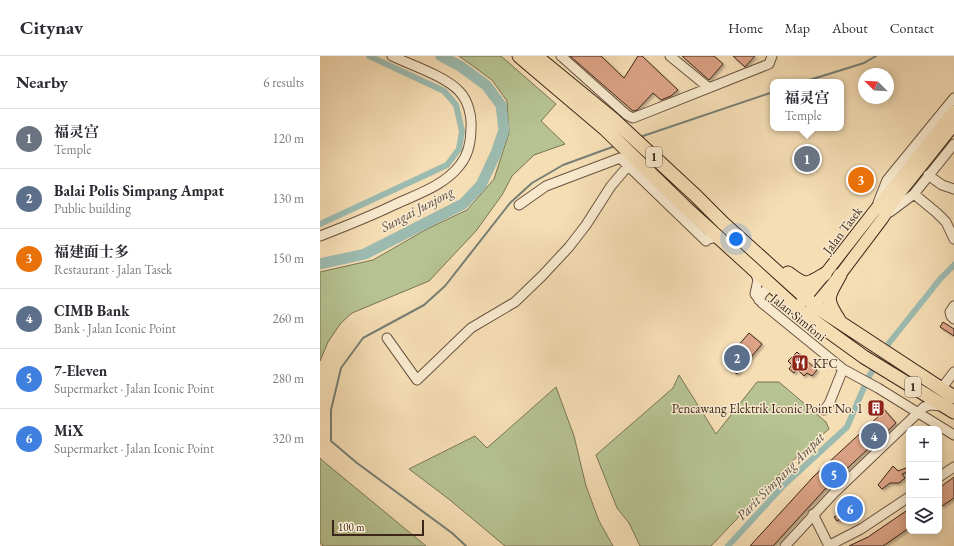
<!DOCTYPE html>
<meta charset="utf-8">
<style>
:root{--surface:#fff;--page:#f7f7f7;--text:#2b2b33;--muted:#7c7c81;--line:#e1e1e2;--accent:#8f2418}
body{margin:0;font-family:"EB Garamond","Noto Serif SC",serif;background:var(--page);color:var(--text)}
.controls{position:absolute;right:12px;bottom:12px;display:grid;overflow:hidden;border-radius:8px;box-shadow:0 2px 10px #0003}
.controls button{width:36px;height:36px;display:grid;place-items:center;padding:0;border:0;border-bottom:1px solid var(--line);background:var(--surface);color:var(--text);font:20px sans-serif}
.compass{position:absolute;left:538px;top:12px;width:36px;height:36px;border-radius:50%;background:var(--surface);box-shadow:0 2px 10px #0003;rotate:294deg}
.scale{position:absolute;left:12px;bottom:10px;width:92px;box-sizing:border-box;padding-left:4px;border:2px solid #3d2619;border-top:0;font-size:11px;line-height:14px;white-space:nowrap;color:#3d2619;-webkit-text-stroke:3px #f8e9ce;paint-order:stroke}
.you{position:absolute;left:416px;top:183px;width:14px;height:14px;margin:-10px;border:3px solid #fff;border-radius:50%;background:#1a73e8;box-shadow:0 0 0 6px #1a73e833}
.badge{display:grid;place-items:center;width:26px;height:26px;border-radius:50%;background:var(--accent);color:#fff;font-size:13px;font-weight:700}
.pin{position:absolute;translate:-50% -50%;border:2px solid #fff;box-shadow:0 1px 4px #0006}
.popup{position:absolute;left:450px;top:23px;width:74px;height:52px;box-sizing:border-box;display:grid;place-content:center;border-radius:8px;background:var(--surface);filter:drop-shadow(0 1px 3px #0005);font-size:13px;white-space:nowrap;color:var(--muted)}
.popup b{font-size:15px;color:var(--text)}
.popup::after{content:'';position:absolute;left:50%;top:100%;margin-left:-8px;border:8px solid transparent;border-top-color:var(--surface)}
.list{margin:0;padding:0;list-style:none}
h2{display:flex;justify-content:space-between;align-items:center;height:52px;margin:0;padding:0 16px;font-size:17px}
h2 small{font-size:13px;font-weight:400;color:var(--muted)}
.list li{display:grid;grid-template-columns:26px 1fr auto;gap:12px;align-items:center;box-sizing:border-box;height:60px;padding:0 16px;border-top:1px solid var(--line)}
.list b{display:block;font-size:15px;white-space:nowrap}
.list p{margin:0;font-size:13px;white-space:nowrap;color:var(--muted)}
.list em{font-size:13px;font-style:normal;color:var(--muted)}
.icon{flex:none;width:22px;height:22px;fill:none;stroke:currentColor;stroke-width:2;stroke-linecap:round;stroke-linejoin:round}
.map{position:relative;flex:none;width:634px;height:490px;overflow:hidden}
header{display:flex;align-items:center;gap:24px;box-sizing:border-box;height:56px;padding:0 20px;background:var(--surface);border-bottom:1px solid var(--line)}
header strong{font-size:19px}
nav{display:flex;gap:22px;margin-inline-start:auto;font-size:14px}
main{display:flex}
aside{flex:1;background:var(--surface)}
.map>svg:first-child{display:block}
.green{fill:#b6c291;stroke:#7a7455}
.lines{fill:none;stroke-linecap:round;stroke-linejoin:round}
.stream{stroke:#767f74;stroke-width:2}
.canal{stroke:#9cbbb0;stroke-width:6}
.river{stroke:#9cbbb0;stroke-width:11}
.building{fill:#dca386;stroke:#3d2619;filter:url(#shadow)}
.minor-casing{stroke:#6b5440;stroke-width:11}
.major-casing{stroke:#3d2619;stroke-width:13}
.highway-casing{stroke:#3d2619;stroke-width:15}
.minor{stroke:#f8e9ce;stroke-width:9}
.major{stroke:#f5ddb4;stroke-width:11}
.highway{stroke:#f5ddb4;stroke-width:13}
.labels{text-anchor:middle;stroke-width:3;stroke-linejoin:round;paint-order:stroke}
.shield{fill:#f8e9ce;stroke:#75604f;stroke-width:1}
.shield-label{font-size:12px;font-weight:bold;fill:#3d2619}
.street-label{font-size:13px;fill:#3d2619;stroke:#f8e9ce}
.poi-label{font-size:13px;fill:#3d2619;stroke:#f8e9ce;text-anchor:start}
.water-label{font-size:14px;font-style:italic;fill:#554b3f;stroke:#f8e9ce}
</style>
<header>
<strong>Citynav</strong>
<nav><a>Home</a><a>Map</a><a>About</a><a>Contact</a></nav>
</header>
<main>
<aside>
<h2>Nearby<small>6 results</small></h2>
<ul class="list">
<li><span class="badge" style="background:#6b7280">1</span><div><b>福灵宫</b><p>Temple</p></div><em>120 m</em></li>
<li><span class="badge" style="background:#5c6f8a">2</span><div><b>Balai Polis Simpang Ampat</b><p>Public building</p></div><em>130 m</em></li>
<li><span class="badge" style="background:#e8710a">3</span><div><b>福建面士多</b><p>Restaurant · Jalan Tasek</p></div><em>150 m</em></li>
<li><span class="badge" style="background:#5c6f8a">4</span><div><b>CIMB Bank</b><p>Bank · Jalan Iconic Point</p></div><em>260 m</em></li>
<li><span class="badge" style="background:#3f7fe0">5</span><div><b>7-Eleven</b><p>Supermarket · Jalan Iconic Point</p></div><em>280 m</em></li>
<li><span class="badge" style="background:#3f7fe0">6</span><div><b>MiX</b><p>Supermarket · Jalan Iconic Point</p></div><em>320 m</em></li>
</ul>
</aside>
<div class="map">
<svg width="634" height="490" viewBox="0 0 634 490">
<defs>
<filter id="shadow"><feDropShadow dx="2" dy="2" stdDeviation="1" flood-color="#0004"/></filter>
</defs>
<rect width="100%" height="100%" fill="#f5ddb4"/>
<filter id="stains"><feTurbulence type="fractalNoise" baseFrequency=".005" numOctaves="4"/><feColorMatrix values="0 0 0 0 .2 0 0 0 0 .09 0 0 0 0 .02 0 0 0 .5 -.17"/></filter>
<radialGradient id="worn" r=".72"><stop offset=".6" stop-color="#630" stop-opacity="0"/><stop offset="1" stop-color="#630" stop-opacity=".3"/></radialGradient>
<path class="green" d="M139 0H181L236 48 221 65 245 88 214 99 192 120 182 139 156 175 109 225 32 257 21 267 8 286 0 305V216L53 204 107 173 147 154 174 123 189 77 187 45 172 24Z
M359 319 396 378 437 326H459L506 366 509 373 471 406 391 490H320L309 467 297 452 276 399 353 332Z
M236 331 254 380 266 430 279 465 293 490H185L130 444 89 413 155 380 167 392Z
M0 402 3 405 106 490H3L0 487Z"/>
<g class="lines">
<path class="stream" d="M483 26 544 7 556 0
M320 81 453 36
M146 490 132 477 37 407 11 385V354L21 312 43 282 104 249 125 230 190 147 212 127 243 109 295 90"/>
<path class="canal" d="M0 168 127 109 139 93 142 75 136 49 124 35 49 0
M408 490 463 430 527 371 548 322 569 287 621 222 634 209"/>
<path class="river" d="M0 208 45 198 143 148 161 129 176 97 184 74 181 49 166 29 140 10 121 0"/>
</g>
<path class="building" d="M250 0H281L304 22 318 0H322L358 34 351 40 341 44 333 37 317 54 313 55Z
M362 0H394L403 8 389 24Z
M413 0H435L425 11Z
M623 266 634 273V280L620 271Z
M429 277 442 288 417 318 407 310 414 301 411 298Z
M477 296 497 314 492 320 487 317 484 320 477 313 474 317 469 313 472 309 468 305Z
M554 347 561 350 576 367 507 431 453 490H430L494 420 561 358 551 353Z
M573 410 578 415 586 412 587 416 582 418 585 422 579 427H570L562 433 558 429Z
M634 421V442L622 450 619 446V432Z
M534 443 541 454 526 464 523 461 517 465 514 461 521 457 518 453Z
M589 453V472L563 490H529L548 481Z"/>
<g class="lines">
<g class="minor-casing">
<path id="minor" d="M241 0 307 59 313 62 449 8 452 0
M350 0 389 32
M608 119 622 129 634 133
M594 138 617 157 626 166 634 183
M558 147 567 124 634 42
M199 149 226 130 300 102 386 185 388 183 398 181
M570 156 594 138 634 88
M0 180C26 170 51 160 76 148 98 138 125 129 140 109 149 98 151 85 151 72 152 60 148 44 139 35 125 20 91 9 72 0
M435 216 438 224 435 238 442 247 523 313 558 332 634 379
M439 244 442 238 450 229
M634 250 630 256 631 260 634 263
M67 282 97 324 151 272 195 246 222 220 249 191 266 169 291 130 308 110
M621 333 634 316
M504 354 509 348 523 313
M619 421 634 411
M493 458 509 490
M465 490 514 437 604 351 610 349 622 350
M508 490 541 473 589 441"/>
</g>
<g class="major-casing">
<path id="major" d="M481 247 505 218 555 154 634 55
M490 255 520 219 563 162 579 138 634 69"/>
</g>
<g class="highway-casing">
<path id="highway" d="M199 0 285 73 365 151 476 252 544 301 634 356
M216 0 293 63 376 140 403 167 495 250 634 341
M468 217C486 231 487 229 505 218
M519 264C504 241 508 241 520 219"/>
</g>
<use href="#minor" class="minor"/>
<use href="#major" class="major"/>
<use href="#highway" class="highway"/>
</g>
<defs>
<g id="restaurant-square" transform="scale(0.9)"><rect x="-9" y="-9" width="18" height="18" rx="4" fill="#8f2418" stroke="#f8e9ce"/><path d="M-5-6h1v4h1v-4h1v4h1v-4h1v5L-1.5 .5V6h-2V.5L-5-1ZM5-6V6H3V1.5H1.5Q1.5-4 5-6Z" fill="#fff"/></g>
<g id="building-square" transform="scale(0.9)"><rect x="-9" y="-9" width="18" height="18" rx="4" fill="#8f2418" stroke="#f8e9ce"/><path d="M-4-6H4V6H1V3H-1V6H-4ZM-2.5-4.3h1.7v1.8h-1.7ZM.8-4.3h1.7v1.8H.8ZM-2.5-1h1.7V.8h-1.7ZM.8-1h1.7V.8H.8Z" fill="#fff"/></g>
</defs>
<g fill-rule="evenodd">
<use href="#restaurant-square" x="480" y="307"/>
<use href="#building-square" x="556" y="352"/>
</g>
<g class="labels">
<g class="shield">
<rect x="326" y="91" width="16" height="20" rx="3"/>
<rect x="585" y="321" width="16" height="20" rx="3"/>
</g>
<g class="shield-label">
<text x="334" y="105">1</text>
<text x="593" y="335">1</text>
</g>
<g class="street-label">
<text transform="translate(522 174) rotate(-53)" y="5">Jalan Tasek</text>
<text transform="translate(479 261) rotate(39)" y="5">Jalan Simfoni</text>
</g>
<g class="poi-label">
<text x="493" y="312">KFC</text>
<text x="543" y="357" text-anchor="end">Pencawang Elektrik Iconic Point No. 1</text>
</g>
<g class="water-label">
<text transform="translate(97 153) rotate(-28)" y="5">Sungai Junjong</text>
<text transform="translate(460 420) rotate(-45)" y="5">Parit Simpang Ampat</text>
</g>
</g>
<rect width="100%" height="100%" filter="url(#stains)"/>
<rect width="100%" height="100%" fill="url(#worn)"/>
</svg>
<div class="controls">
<button>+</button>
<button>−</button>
<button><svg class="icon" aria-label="layers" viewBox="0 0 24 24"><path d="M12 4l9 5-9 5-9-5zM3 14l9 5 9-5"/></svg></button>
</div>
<svg class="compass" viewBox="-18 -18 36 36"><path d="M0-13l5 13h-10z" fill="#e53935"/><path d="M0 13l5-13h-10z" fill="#7c7c81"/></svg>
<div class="scale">100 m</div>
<div class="you"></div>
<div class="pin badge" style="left:487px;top:103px;background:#6b7280">1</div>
<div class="popup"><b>福灵宫</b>Temple</div>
<div class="pin badge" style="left:417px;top:302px;background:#5c6f8a">2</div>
<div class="pin badge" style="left:541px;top:124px;background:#e8710a">3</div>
<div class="pin badge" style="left:554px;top:380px;background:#5c6f8a">4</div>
<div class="pin badge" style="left:514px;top:419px;background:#3f7fe0">5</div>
<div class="pin badge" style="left:530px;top:453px;background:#3f7fe0">6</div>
</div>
</main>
